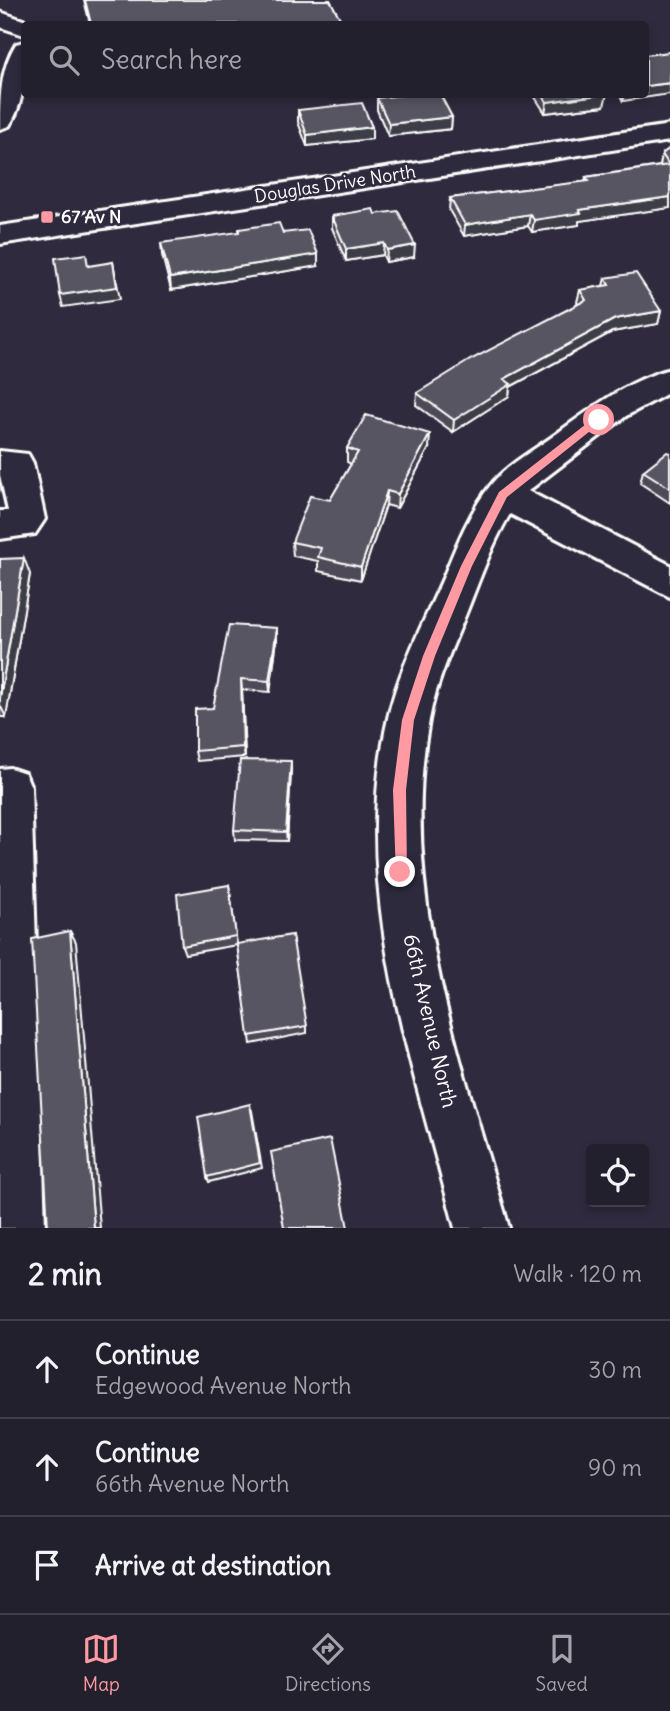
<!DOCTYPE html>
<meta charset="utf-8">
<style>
:root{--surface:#23202e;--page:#2b2836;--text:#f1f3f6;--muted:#a3a3aa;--line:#403e4a;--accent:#ff9aa2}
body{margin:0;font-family:Delius,sans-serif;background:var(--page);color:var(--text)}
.controls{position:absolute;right:21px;bottom:21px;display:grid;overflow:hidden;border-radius:7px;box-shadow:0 4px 10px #0003}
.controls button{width:63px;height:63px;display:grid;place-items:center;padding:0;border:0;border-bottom:2px solid var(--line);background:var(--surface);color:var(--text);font:35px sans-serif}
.stop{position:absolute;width:21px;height:21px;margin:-16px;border:5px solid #ff9aa2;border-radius:50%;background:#fff}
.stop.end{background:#ff9aa2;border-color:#fff;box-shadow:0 2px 7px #0008}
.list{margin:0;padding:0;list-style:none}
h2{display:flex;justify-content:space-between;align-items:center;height:91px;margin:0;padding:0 28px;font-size:30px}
h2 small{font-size:23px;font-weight:400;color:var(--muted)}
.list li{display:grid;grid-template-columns:46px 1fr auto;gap:21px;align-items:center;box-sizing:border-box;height:98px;padding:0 28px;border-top:2px solid var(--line)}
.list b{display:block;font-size:26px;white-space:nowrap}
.list p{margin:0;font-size:23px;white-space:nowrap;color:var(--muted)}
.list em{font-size:23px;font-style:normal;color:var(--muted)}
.icon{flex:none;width:38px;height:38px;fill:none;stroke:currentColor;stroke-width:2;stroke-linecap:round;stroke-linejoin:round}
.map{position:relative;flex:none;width:670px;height:1228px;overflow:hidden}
.search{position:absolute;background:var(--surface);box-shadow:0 4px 10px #0003;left:21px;right:21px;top:21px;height:77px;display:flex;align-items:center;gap:18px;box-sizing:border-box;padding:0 24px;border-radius:7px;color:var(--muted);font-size:26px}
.sheet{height:385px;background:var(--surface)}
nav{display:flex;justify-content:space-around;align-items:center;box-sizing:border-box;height:98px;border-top:2px solid var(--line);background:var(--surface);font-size:19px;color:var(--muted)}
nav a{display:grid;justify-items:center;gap:4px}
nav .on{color:var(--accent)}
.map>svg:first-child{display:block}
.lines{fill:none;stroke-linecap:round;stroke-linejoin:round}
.minor-casing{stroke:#fff;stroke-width:6}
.minor{fill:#2f2a3d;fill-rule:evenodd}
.wall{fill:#4d4956;stroke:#fff;stroke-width:2}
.shaded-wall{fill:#3e3c46;stroke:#fff;stroke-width:2}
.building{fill:#595564;stroke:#fff;stroke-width:2}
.route{fill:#ff9aa2}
.poi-dot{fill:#ff9aa2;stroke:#2f2a3d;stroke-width:2.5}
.labels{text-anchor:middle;stroke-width:5;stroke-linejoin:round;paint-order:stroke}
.far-street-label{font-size:18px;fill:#fff;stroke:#2f2a3d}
.far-poi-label{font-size:18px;font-weight:bold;fill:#fff;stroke:#2f2a3d;text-anchor:start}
.street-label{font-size:21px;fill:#fff;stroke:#2f2a3d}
</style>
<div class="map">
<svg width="670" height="1228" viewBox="0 0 670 1228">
<rect width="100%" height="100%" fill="#2f2a3d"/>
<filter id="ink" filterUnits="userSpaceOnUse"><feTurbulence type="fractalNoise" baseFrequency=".0143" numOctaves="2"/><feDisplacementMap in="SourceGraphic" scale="14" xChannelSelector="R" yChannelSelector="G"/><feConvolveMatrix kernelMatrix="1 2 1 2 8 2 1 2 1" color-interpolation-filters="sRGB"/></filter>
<g filter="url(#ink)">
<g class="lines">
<g class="minor-casing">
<path id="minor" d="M0 12 32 23 33 24H24V35L0 27Z
M24 42C26 69 25 103 9 126L0 129C0 100 0 69 16 44Z
M670 125V141L0 244V226Z
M670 369V392L626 416 528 491 670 565V597L510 514C492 544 480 578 467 611 453 646 436 682 429 720 397 892 463 1065 509 1228H455C413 1065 349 888 388 718 399 669 424 622 444 576 456 546 470 511 490 486 505 466 531 452 552 437 590 410 624 382 670 369Z
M0 451 28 454 33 463 45 519 35 534 0 539V511H8L0 475Z
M10 768 25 773 31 787 45 1228H0V769Z"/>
</g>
<use href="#minor" class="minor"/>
</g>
<path class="wall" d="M84 0H330L342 24H90Z
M533 94H604V106L545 113Z
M619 94H646L623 101Z
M377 98 452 117 451 129 388 136 377 110Z
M298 110 372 127V139L307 146 298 122Z
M670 148V208L579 221V225L532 232 528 226 464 236 449 210 450 198 585 182 586 177 660 166 662 154Z
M375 214 414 257 386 262 383 255 346 261 332 228V216Z
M283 233 318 266 171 290 162 255 161 243Z
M605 278 661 311 658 324 612 332 510 387 509 396 453 432 416 405 417 393 578 304 577 302 580 290 603 286Z
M347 448H429L397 508 386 505 361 580 318 571V561L293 556 292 542 330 500 351 464 347 462Z
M670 453V503L640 483 643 471Z
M0 559 30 574 6 717H0Z
M277 628V639L270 692 242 690 245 757 197 761 195 751 213 708Z
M291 771 287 841 235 840 234 830Z
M229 885 237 944 307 1026V1033L251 1044 237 945 185 954 182 946Z"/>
<path class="shaded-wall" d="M342 22V24H321Z
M670 83V94L623 101 625 94H646V86Z
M607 94 604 106 545 113 547 102Z
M452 117 451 129 388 136 389 124Z
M372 127V139L307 146V135Z
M670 197V208L579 221V225L532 232 534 220 579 210Z
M530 214 528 226 464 236 465 225Z
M384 243 383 255 346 261V249Z
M415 245 414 257 386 262 387 250Z
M318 254V266L171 290 170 278Z
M113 262 120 299 63 307 60 295Z
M661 311 658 324 612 332 510 387 509 396 453 432 454 420 504 379 615 319Z
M430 434 429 448 397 508 398 494Z
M387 491 386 505 361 580V567Z
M24 558 30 574 6 717 0 705V697Z
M277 628V639L270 692 269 681Z
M241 679 242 690 245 757 243 747Z
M291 761V771L287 841 286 832Z
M70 931 76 942 100 1228H94Z
M252 1111 262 1168 209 1182 207 1177Z"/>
<path class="building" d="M85 0H330L342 22 321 24H91Z
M670 52V83L646 86V55Z
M412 94H440L452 117 389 124 377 98Z
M542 94H604L547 102Z
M362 103 372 127 307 135 298 110Z
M670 148V197L579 210 581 213 534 220 530 214 465 225 450 198 589 181 586 177 669 165 662 154Z
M373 209 375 214 398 211 415 245 387 250 384 243 346 249 332 216Z
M279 223 283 233 308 230 318 254 170 278 161 243 239 232V229Z
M86 254 88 266 113 262 117 287 60 295 55 258Z
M636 273 661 311 615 319 504 379 511 384 454 420 417 393 470 360 586 300 580 290 609 285 605 278Z
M366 415 430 434 398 494 387 491 361 567 318 557 321 548 292 542 310 496 330 500 358 452 347 448Z
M667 452 670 453V488L643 471Z
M24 558 0 697V559Z
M229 625 277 628 269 681 241 679 243 747 195 751V709L213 708Z
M240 760 291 761 286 832 234 830Z
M229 885 236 936 182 946 177 894Z
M70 931 94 1228H48L32 939Z
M292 935 307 1026 249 1036 237 944Z
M250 1104 260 1163 207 1177 198 1117Z
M330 1139 348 1228H284L271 1152Z"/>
</g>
<path class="route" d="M595 417 604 420 507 497 472 566 435 656 414 720 406 790 407 872 400 878 396 877 393 790 402 720 423 656 461 566 499 492Z"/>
<rect class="poi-dot" x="40" y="210" width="14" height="14" rx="3.5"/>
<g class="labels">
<g class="far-street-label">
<text transform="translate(335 184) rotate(-9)" y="6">Douglas Drive North</text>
</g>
<g class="far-poi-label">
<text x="61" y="223">67 Av N</text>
</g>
<g class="street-label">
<text transform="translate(430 1021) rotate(77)" y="7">66th Avenue North</text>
</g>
</g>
</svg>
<div class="controls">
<button><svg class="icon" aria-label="locate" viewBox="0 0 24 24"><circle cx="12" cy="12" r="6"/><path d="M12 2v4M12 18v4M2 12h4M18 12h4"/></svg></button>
</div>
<div class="stop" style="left:599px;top:420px"></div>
<div class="stop end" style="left:400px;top:872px"></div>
<div class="search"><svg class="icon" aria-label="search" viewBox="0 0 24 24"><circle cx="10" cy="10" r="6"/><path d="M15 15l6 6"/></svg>Search here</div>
</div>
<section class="sheet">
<h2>2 min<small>Walk · 120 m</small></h2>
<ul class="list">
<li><svg class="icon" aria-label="ahead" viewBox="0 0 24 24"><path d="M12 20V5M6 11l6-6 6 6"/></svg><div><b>Continue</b><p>Edgewood Avenue North</p></div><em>30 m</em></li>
<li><svg class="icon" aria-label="ahead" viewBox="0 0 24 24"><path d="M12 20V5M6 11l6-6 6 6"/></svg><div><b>Continue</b><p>66th Avenue North</p></div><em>90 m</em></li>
<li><svg class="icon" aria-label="arrive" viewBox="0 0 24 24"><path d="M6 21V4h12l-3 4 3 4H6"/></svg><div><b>Arrive at destination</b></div></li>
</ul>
</section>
<nav>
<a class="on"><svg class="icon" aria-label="map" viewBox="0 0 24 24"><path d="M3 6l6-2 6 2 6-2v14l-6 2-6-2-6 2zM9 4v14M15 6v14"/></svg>Map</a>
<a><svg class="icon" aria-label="directions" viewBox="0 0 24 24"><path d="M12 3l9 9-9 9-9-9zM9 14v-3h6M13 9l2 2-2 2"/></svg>Directions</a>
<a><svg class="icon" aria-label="saved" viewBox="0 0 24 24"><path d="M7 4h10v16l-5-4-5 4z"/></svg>Saved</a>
</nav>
